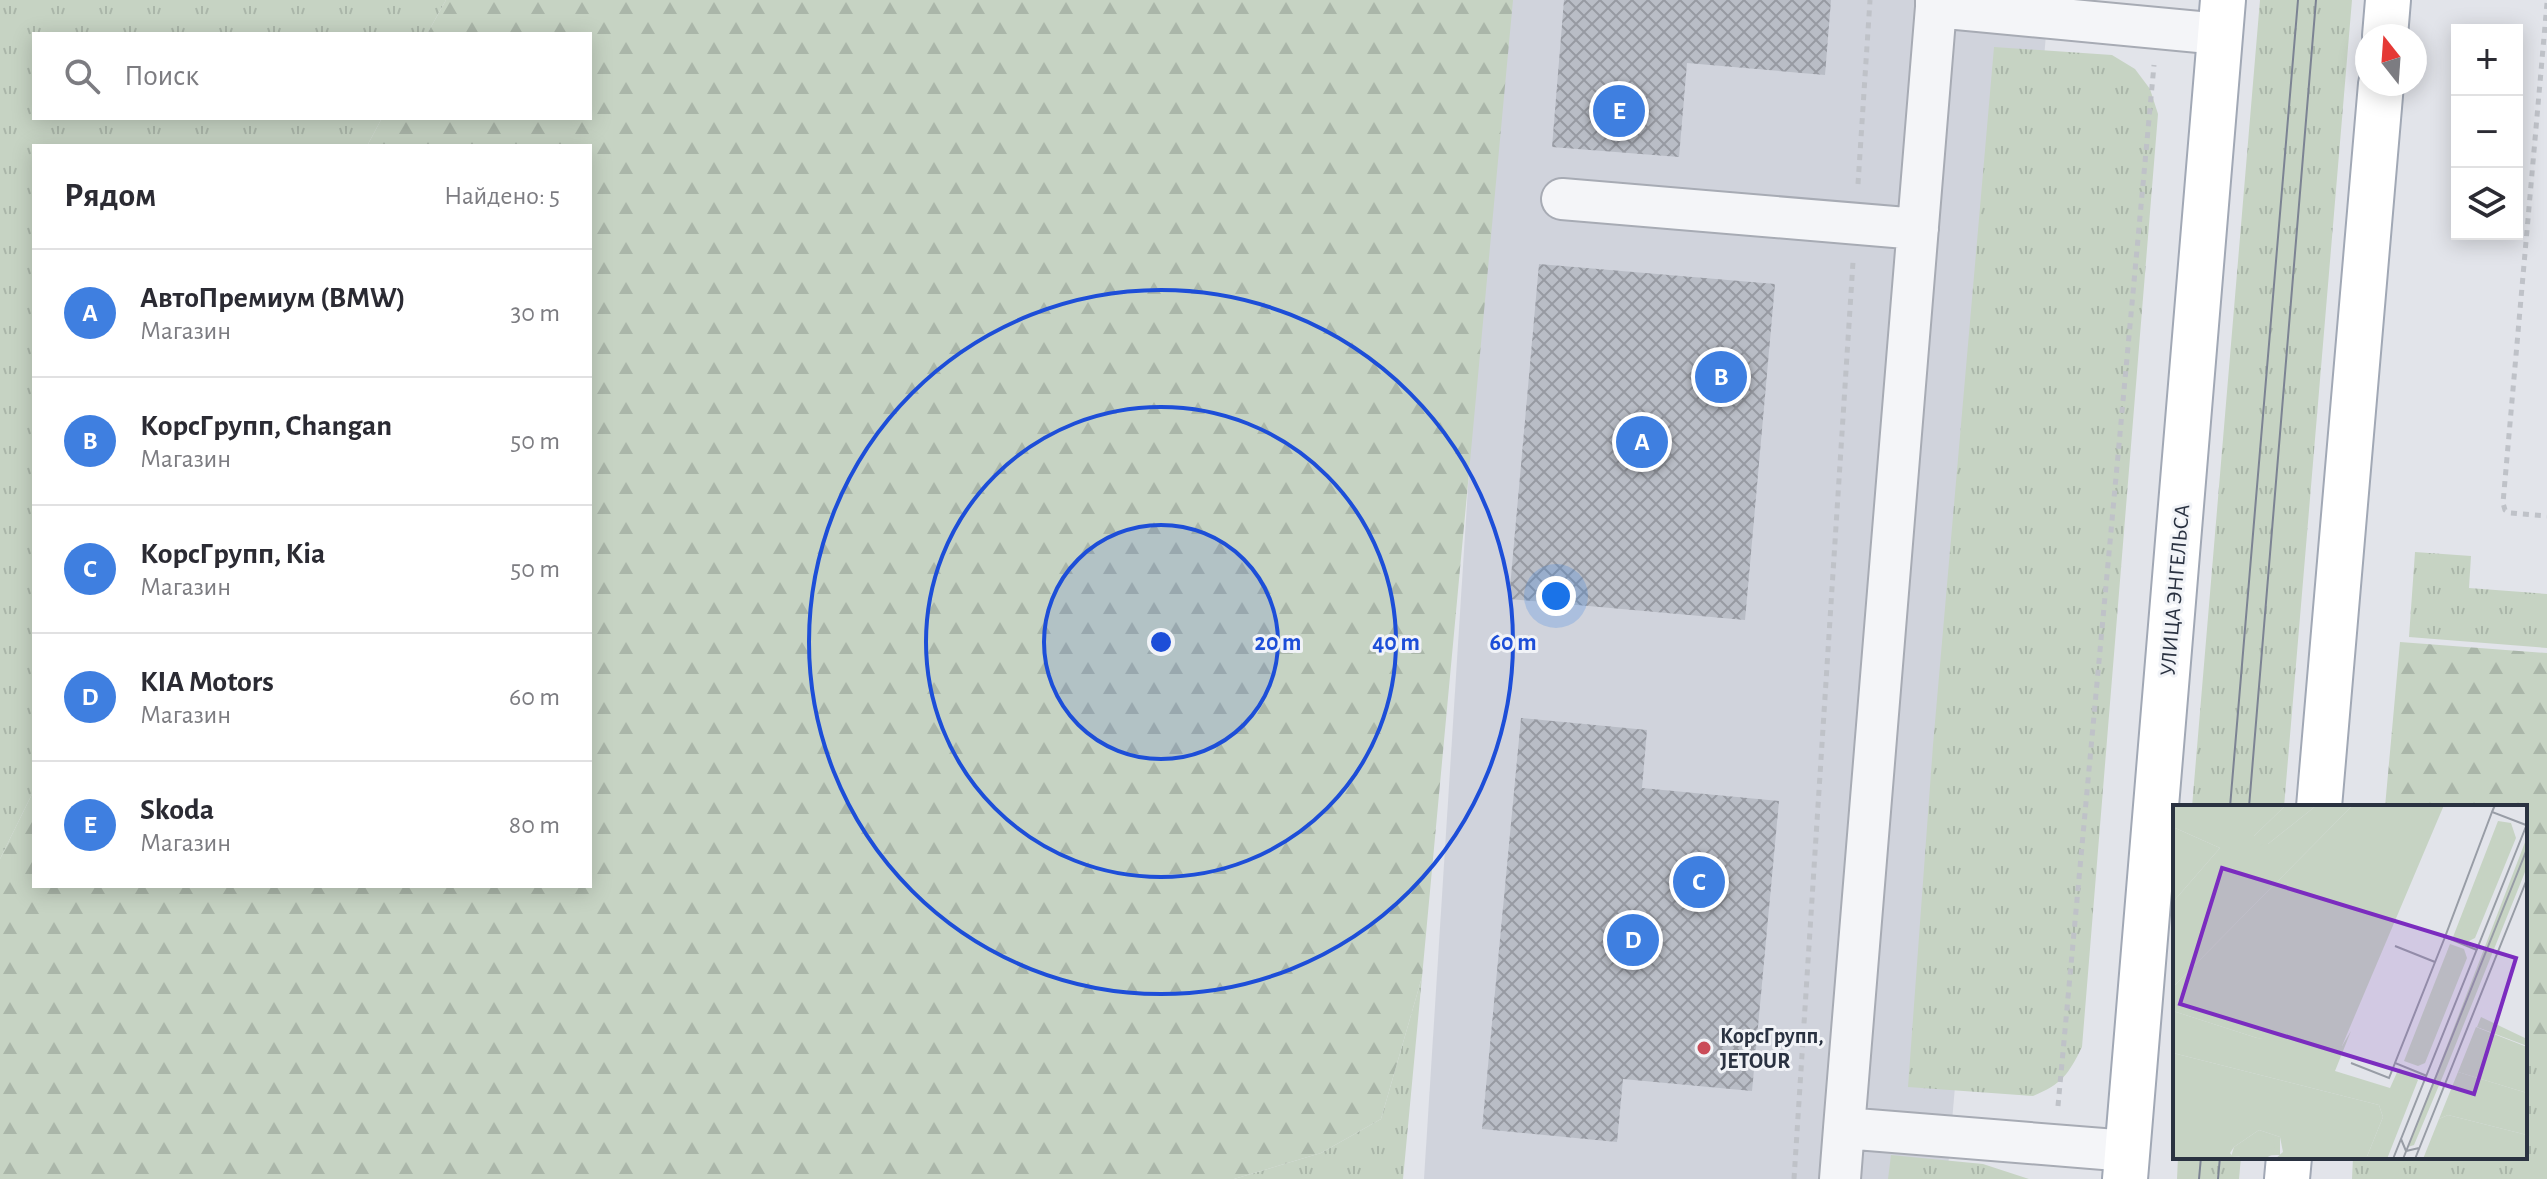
<!DOCTYPE html>
<html lang="ru">
<meta charset="utf-8">
<style>
:root{--surface:#fff;--page:#f2f2f3;--text:#2b2b33;--muted:#7c7c81;--line:#e1e1e2;--accent:#ca4b58}
body{margin:0;font-family:"Alegreya Sans",sans-serif;background:var(--page);color:var(--text)}
.controls{position:absolute;right:24px;top:24px;display:grid;overflow:hidden;border-radius:0px;box-shadow:0 4px 20px #0003}
.controls button{width:72px;height:72px;display:grid;place-items:center;padding:0;border:0;border-bottom:2px solid var(--line);background:var(--surface);color:var(--text);font:40px sans-serif}
.compass{position:absolute;left:2355px;top:24px;width:72px;height:72px;border-radius:50%;background:var(--surface);box-shadow:0 4px 20px #0003;rotate:343deg}
.you{position:absolute;left:1556px;top:596px;width:28px;height:28px;margin:-20px;border:6px solid #fff;border-radius:50%;background:#1a73e8;box-shadow:0 0 0 12px #1a73e833}
.badge{display:grid;place-items:center;width:52px;height:52px;border-radius:50%;background:var(--accent);color:#fff;font-size:26px;font-weight:700}
.pin{position:absolute;translate:-50% -50%;border:4px solid #fff;box-shadow:0 2px 8px #0006}
.list{margin:0;padding:0;list-style:none}
h2{display:flex;justify-content:space-between;align-items:center;height:104px;margin:0;padding:0 32px;font-size:34px}
h2 small{font-size:26px;font-weight:400;color:var(--muted)}
.list li{display:grid;grid-template-columns:52px 1fr auto;gap:24px;align-items:center;box-sizing:border-box;height:128px;padding:0 32px;border-top:2px solid var(--line)}
.list b{display:block;font-size:30px;white-space:nowrap}
.list p{margin:0;font-size:26px;white-space:nowrap;color:var(--muted)}
.list em{font-size:26px;font-style:normal;color:var(--muted)}
.icon{flex:none;width:44px;height:44px;fill:none;stroke:currentColor;stroke-width:2;stroke-linecap:round;stroke-linejoin:round}
.map{position:relative;flex:none;width:2547px;height:1179px;overflow:hidden}
.search{position:absolute;background:var(--surface);box-shadow:0 4px 20px #0003;left:32px;top:32px;width:560px;height:88px;display:flex;align-items:center;gap:20px;box-sizing:border-box;padding:0 28px;border-radius:0px;color:var(--muted);font-size:30px}
.panel{position:absolute;background:var(--surface);box-shadow:0 4px 20px #0003;left:32px;top:144px;width:560px;height:744px;border-radius:0px}
.map>svg:first-child{display:block}
.built{fill:#d0d3dc}
.grass{fill:url(#grass-tufts)}
.forest{fill:url(#forest-firs)}
.building{fill:url(#building-cross-hatch)}
.lines{fill:none;stroke-linecap:round;stroke-linejoin:round}
.minor-casing{stroke:#a7abb4;stroke-width:44}
.major-casing{stroke:#a1a8b5;stroke-width:48}
.path{stroke:#bfc2c8;stroke-width:5;stroke-dasharray:6 6;stroke-linecap:butt}
.minor{stroke:#f4f5f8;stroke-width:40}
.major{stroke:#fff;stroke-width:44}
.tram{stroke:#7c8393;stroke-width:2}
.ring{fill:none;stroke:#1d4ed8;stroke-width:4}
.poi-dot{fill:#ca4b58;stroke:#f1f3f7;stroke-width:3}
.labels{text-anchor:middle;stroke-width:6;stroke-linejoin:round;paint-order:stroke}
.street-label{font-size:22px;fill:#2a3241;stroke:#f1f3f7}
.poi-label{font-size:22px;font-weight:bold;fill:#2a3241;stroke:#f1f3f7;text-anchor:start}
.inset-road{fill:none;stroke:#989da6;stroke-width:2}
.view{fill:#7b2cbf;fill-opacity:0.15;stroke:#7b2cbf;stroke-width:4}
.inset-edge{fill:none;stroke:#2a3241;stroke-width:4}
.centre{fill:#1d4ed8;stroke:#f1f3f7;stroke-width:4}
.ring-label{font-size:24px;text-anchor:middle;font-weight:bold;fill:#1d4ed8;stroke:#f1f3f7;stroke-width:6;stroke-linejoin:round;paint-order:stroke}
</style>
<div class="map">
<svg width="2547" height="1179" viewBox="0 0 2547 1179">
<defs>
<pattern id="grass-tufts" width="24" height="20" patternUnits="userSpaceOnUse" patternTransform="scale(2)"><rect width="24" height="20" fill="#c6d3c3"/><path d="M3 7l-1-3M5 7V3M7 7l1-3M15 17l-1-3M17 17v-4M19 17l1-3" fill="none" stroke="#aab6a9"/></pattern>
<pattern id="forest-firs" width="22" height="20" patternUnits="userSpaceOnUse" patternTransform="scale(2)"><rect width="22" height="20" fill="#c6d3c3"/><path d="M5 1l3.5 6h-7zM16 11l3.5 6h-7z" fill="#aab6a9"/></pattern>
<pattern id="building-cross-hatch" width="8" height="8" patternUnits="userSpaceOnUse" patternTransform="scale(2)"><rect width="8" height="8" fill="#b9bdc6"/><path d="M0 0l8 8M0 8l8-8" fill="none" stroke="#979aa2"/></pattern>
</defs>
<rect width="100%" height="100%" fill="#e2e4ea"/>
<path class="built" d="M1499 0H2049L1947 1179H1424Z"/>
<path class="grass" d="M0 0H446L427 34H34V118H382L367 146H34V790L0 859Z
M2260 0H2352L2284 807H2192Z
M1994 47 2112 55 2135 69 2150 89 2158 114 2082 1047C2068 1075 2062 1084 2033 1096L1908 1087 1933 745Z
M2415 552 2471 556 2469 588 2547 594V648L2409 637Z
M1422 977 1403 1179H1234L1321 1153 1381 1119Z
M2525 1041H2547V1179H2352L2353 1157H2525Z
M1891 1155 1983 1164 2029 1179H1888Z
M2178 1157H2241L2239 1179H2177Z"/>
<path class="forest" d="M446 0H1513L1422 977 1381 1119 1321 1153 1234 1179H0V859L34 790V886H590V146H367L382 118H590V34H427Z
M2400 642 2547 653V1041H2525V807H2385Z"/>
<path class="building" d="M1564 0H1831L1825 75 1687 63 1679 157 1552 147Z
M1539 264 1775 284 1745 620 1509 599Z
M1521 718 1647 730 1642 788 1779 801 1752 1091 1623 1079 1617 1142 1482 1129Z"/>
<g class="lines">
<g class="minor-casing">
<path id="minor" d="M1936 0V7L2220 34
M1936 7 1844 1128 2128 1151
M1562 199 1918 229
M1840 1179 1844 1128"/>
</g>
<g class="major-casing">
<path id="major" d="M2385 36 2388 0
M2319 807 2381 84
M2125 1179 2223 0
M2287 1179 2289 1157"/>
</g>
<path class="path" d="M2547 3 2503 503 2505 510 2510 513 2547 516
M1858 184 1870 0
M2058 1106 2154 65
M1794 1179 1853 262"/>
<use href="#minor" class="minor"/>
<use href="#major" class="major"/>
<path class="tram" d="M2230 807 2298 0
M2249 807 2316 0
M2199 1179 2201 1157
M2218 1179 2220 1157"/>
</g>
<circle cx="1161" cy="642" r="117" fill="#1d4ed8" fill-opacity=".12"/>
<g class="ring">
<circle cx="1161" cy="642" r="117"/>
<circle cx="1161" cy="642" r="235"/>
<circle cx="1161" cy="642" r="352"/>
</g>
<circle class="poi-dot" cx="1704" cy="1048" r="8"/>
<g class="labels">
<g class="street-label">
<text transform="translate(2174 590) rotate(-85)" y="8">УЛИЦА ЭНГЕЛЬСА</text>
</g>
<g class="poi-label">
<text x="1720" y="1043">КорсГрупп,<tspan x="1720" dy="25">JETOUR</tspan></text>
</g>
</g>
<g transform="translate(2173 805)">
<rect width="354" height="354" fill="#e2e4ea"/>
<path d="M0 0H113L81 31 95 39 144 0H180L0 182V97L47 43 0 22ZM325 16 338 18 343 33 302 133 294 137 280 132ZM354 32V62L272 266 241 340 235 342ZM277 139 291 144 294 153 252 258 245 261 231 256ZM0 206 84 233 169 241 178 226 162 266 217 283 226 263 245 275 214 354H193L210 312 206 300 0 248ZM308 212 354 234V241L304 222ZM285 267 354 288V330L275 310 266 314ZM86 325 107 332V350L58 352 61 342Z" fill="#c6d3c3"/>
<path d="M113 0H144L95 39 82 41 81 31ZM180 0H271L169 241 143 243 84 233 0 206V182ZM0 22 47 43 0 97ZM303 222 354 242V288L285 267ZM0 248 206 300 210 312 193 354H102L110 347 107 332 86 325 61 342 57 348 62 354H0ZM275 310 354 330V354H250L266 314Z" fill="#c6d3c3"/>
<path d="M87 329 100 330 102 348 91 354 67 353 65 346Z" fill="#c6d3c3"/>
<path class="inset-road" d="M322 0 319 7 353 20M222 141 262 157M304 145 272 132 319 7M178 258 216 273 222 258M254 271 222 258 272 132M228 334 233 346 246 343M220 354 354 19M230 354 354 44M242 354 354 74"/>
<path class="view" d="M49 63 343 153 301 289 7 199Z"/>
<rect width="354" height="354" class="inset-edge"/>
</g>
<circle cx="1161" cy="642" r="12" class="centre"/>
<g class="ring-label">
<text x="1278" y="650">20 m</text>
<text x="1396" y="650">40 m</text>
<text x="1513" y="650">60 m</text>
</g>
</svg>
<div class="controls">
<button>+</button>
<button>−</button>
<button><svg class="icon" aria-label="layers" viewBox="0 0 24 24"><path d="M12 4l9 5-9 5-9-5zM3 14l9 5 9-5"/></svg></button>
</div>
<svg class="compass" viewBox="-18 -18 36 36"><path d="M0-13l5 13h-10z" fill="#e53935"/><path d="M0 13l5-13h-10z" fill="#7c7c81"/></svg>
<div class="you"></div>
<div class="pin badge" style="left:1642px;top:442px;background:#3f7fe0">A</div>
<div class="pin badge" style="left:1721px;top:377px;background:#3f7fe0">B</div>
<div class="pin badge" style="left:1699px;top:882px;background:#3f7fe0">C</div>
<div class="pin badge" style="left:1633px;top:940px;background:#3f7fe0">D</div>
<div class="pin badge" style="left:1619px;top:111px;background:#3f7fe0">E</div>
<div class="search"><svg class="icon" aria-label="search" viewBox="0 0 24 24"><circle cx="10" cy="10" r="6"/><path d="M15 15l6 6"/></svg>Поиск</div>
<section class="panel">
<h2>Рядом<small>Найдено: 5</small></h2>
<ul class="list">
<li><span class="badge" style="background:#3f7fe0">A</span><div><b>АвтоПремиум (BMW)</b><p>Магазин</p></div><em>30 m</em></li>
<li><span class="badge" style="background:#3f7fe0">B</span><div><b>КорсГрупп, Changan</b><p>Магазин</p></div><em>50 m</em></li>
<li><span class="badge" style="background:#3f7fe0">C</span><div><b>КорсГрупп, Kia</b><p>Магазин</p></div><em>50 m</em></li>
<li><span class="badge" style="background:#3f7fe0">D</span><div><b>KIA Motors</b><p>Магазин</p></div><em>60 m</em></li>
<li><span class="badge" style="background:#3f7fe0">E</span><div><b>Skoda</b><p>Магазин</p></div><em>80 m</em></li>
</ul>
</section>
</div>
